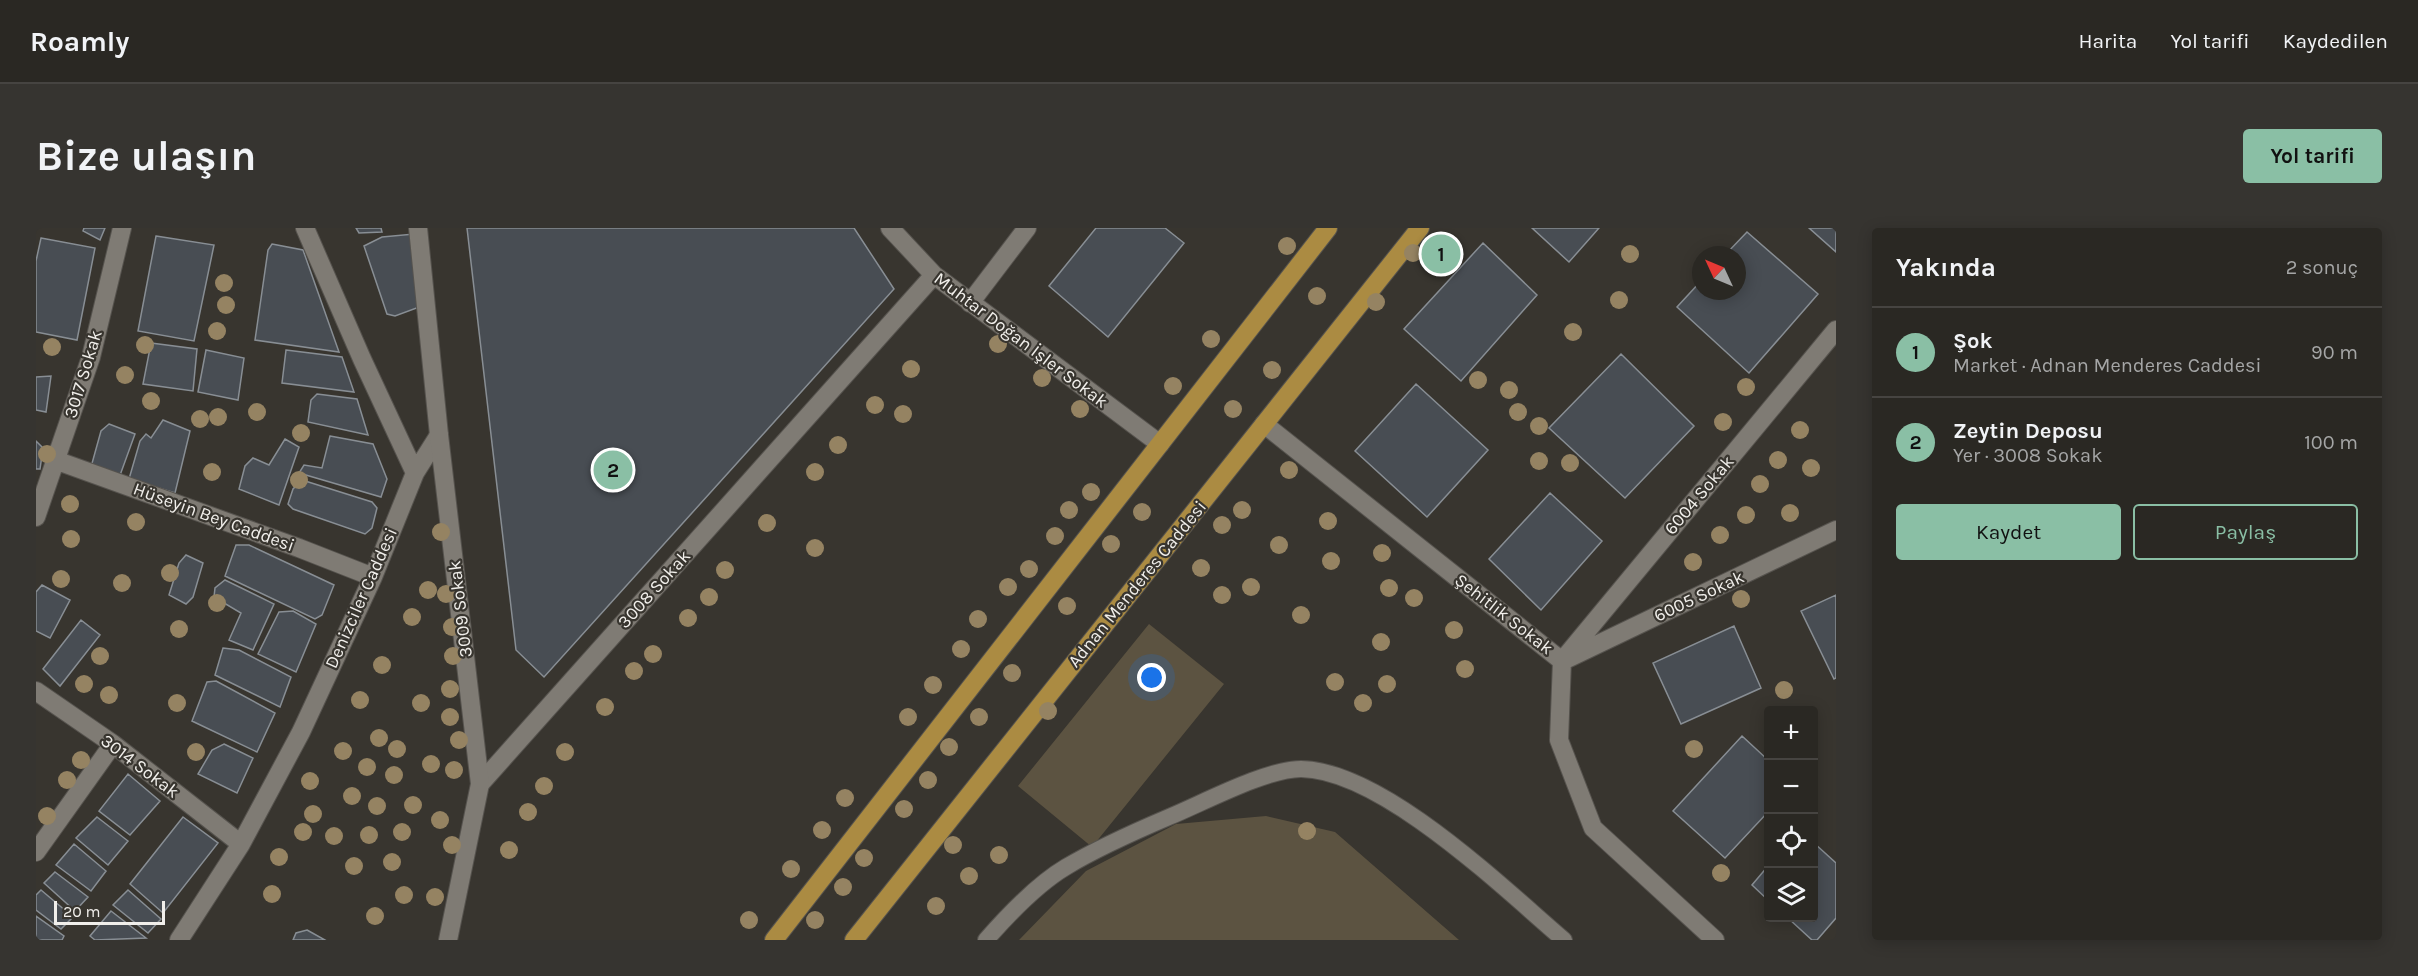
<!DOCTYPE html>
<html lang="tr">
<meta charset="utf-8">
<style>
:root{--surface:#2a2823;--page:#363430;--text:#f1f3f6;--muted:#a5a6a6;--line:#464441;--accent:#8abfa5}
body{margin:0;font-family:Karla,sans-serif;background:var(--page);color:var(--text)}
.controls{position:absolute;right:18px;bottom:18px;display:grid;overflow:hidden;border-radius:6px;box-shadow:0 3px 15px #0003}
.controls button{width:54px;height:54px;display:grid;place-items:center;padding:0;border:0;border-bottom:2px solid var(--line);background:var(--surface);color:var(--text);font:30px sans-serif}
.compass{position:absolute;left:1656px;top:18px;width:54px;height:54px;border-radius:50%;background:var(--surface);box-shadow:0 3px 15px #0003;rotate:314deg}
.scale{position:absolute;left:18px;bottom:15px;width:111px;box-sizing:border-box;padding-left:6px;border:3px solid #f1efeb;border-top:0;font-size:16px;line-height:21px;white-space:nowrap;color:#f1efeb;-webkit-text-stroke:4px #38352f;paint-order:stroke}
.you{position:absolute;left:1116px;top:450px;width:21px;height:21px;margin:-15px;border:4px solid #fff;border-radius:50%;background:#1a73e8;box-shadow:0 0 0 9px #1a73e833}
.badge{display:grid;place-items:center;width:39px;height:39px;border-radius:50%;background:var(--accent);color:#111;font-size:20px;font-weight:700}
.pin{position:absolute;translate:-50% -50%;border:3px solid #fff;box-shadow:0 2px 6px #0006}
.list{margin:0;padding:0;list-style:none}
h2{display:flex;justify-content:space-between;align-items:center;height:78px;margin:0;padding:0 24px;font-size:26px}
h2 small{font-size:20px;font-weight:400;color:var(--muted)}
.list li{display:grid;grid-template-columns:39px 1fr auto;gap:18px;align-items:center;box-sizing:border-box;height:90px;padding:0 24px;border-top:2px solid var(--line)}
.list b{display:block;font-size:22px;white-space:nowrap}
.list p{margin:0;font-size:20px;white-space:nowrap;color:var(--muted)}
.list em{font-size:20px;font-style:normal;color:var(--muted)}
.actions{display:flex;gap:12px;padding:18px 24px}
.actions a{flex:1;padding:14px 0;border:2px solid var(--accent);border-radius:6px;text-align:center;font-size:21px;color:var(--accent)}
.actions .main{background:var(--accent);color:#111}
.icon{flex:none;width:33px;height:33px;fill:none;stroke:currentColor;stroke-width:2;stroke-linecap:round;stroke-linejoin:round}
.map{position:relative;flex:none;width:1800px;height:712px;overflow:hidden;border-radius:6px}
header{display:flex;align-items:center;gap:36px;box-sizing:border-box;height:84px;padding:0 30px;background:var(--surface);border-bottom:2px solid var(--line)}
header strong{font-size:28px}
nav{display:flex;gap:33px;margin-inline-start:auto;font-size:21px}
.intro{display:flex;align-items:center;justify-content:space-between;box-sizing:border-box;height:144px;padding:0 36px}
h1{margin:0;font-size:42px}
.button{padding:15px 27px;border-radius:6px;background:var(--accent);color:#111;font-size:21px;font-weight:700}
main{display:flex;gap:36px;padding:0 36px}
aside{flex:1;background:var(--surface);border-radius:6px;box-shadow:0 3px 15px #0003}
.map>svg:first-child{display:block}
.green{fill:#5c5341}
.building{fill:#484d53;stroke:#888e94;stroke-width:1.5}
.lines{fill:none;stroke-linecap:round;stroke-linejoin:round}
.lane-casing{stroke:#56534e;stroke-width:18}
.street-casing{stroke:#56534e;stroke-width:20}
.secondary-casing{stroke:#56534e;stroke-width:20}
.primary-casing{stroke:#56534e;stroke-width:20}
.lane{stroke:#7f7b74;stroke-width:16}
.street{stroke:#7f7b74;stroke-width:18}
.secondary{stroke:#7f7b74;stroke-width:18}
.primary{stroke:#ab8b42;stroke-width:18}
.tree{fill:#958362}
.labels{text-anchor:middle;stroke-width:4.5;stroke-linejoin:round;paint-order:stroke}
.street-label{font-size:18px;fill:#f1efeb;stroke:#38352f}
</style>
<header>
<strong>Roamly</strong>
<nav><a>Harita</a><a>Yol tarifi</a><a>Kaydedilen</a></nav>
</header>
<div class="intro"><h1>Bize ulaşın</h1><a class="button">Yol tarifi</a></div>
<main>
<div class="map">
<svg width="1800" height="712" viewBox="0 0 1800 712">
<rect width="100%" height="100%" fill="#38352f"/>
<path class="green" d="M1113 396 1188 456 1056 619 982 558Z
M1230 588 1299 604 1423 712H983L1050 643 1140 596Z"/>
<path class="building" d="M48 0H69L64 12 47 3Z
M320 0H345L346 4 323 5Z
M431 0H818L858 61 508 449 480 422Z
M1060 0H1129L1148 15 1072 109 1013 58Z
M1496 0H1563L1533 34Z
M1773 0H1800V24Z
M1711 4 1782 66 1713 145 1641 79 1665 53V63H1701V27H1689Z
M378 6 386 78 359 88 351 86 328 18 346 9Z
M120 8 178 17 158 113 102 103Z
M5 10 59 20 41 112 0 104V33Z
M1447 15 1501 67 1425 153 1368 101Z
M236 16 267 22 303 124 219 112 232 22Z
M115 115 161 121 157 163 107 156Z
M170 122 208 130 202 172 162 164Z
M250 122 306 129 318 164 246 155Z
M1585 126 1658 198 1589 270 1513 200Z
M15 148 10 184 0 182V149Z
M1380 156 1452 222 1391 289 1319 223Z
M281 166 321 171 332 207 272 194 275 172Z
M127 192 154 203 139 265 93 251 104 213 110 206 115 210Z
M73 196 99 206 83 250 55 239 65 203Z
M294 208 337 216 351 251 345 269 263 245 268 237 286 240Z
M249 211 263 219 243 277 203 261 209 238 217 230 233 237Z
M0 213 7 220 4 241H0Z
M266 252 336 274 341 280 336 300 329 306 257 281 252 276 257 261Z
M1514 265 1566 313 1505 382 1453 331Z
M200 317H213L298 357 286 387 279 391 189 348Z
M150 327 167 335 157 369 150 376 133 367 143 335Z
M189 352 238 376 217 422 193 412 205 385 178 369 179 360Z
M6 357 34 372 14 410 0 403V364Z
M1800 367V450L1798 451 1765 383Z
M257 383 280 396 260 444 222 426 243 384Z
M45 392 64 407 24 458 7 441Z
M1698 398 1725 460 1645 496 1617 435Z
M187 420 203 422 255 449 244 479 179 447Z
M180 453 239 485 221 524 156 493 171 454Z
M1706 508 1732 532V584L1689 630 1637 583Z
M188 516 217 530 201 565 162 546 176 522Z
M92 546 124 573 94 607 63 583Z
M61 589 92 613 72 637 40 610Z
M147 589 182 615 127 685 94 656Z
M1778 615 1800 635V690L1781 712H1776L1752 690H1778Z
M38 616 70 643 55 663 20 637Z
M1732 638V672L1716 657Z
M19 644 52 669 39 683 8 655Z
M5 662 37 689 25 701 0 682V667Z
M92 662 125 691 112 705 77 677Z
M75 683 110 710 59 712 54 708Z
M0 688 28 708 26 712H0Z
M271 702 289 712H257L260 705Z"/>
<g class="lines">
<g class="lane-casing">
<path id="lane" d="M950 712C971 688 1003 655 1030 639 1060 621 1100 603 1133 589 1167 575 1230 541 1265 541 1346 542 1467 660 1528 712"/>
</g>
<g class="street-casing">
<path id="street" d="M269 0 326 131 379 245
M854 0 898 47 1124 216
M934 75 991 0
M1228 196 1526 433
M19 232 263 320 337 349
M0 289 55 129 86 0
M1531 431 1800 302
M1526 433 1800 102
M1526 433 1523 512 1557 600 1679 712
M0 463 77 516 205 616
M444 556 898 47
M0 624 77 516
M143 712 205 616 265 504 337 349 379 245 403 207"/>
</g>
<g class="secondary-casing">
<path id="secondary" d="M382 0 403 207 444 556 412 712"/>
</g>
<g class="primary-casing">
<path id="primary" d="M738 712 1292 0
M818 712 1384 0"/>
</g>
<use href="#lane" class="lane"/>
<use href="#street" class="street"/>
<use href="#secondary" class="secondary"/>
<use href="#primary" class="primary"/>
</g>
<g class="tree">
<circle cx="1251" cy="18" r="9"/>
<circle cx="1377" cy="25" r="9"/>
<circle cx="1594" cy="26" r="9"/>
<circle cx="188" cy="55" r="9"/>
<circle cx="1281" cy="68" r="9"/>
<circle cx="1583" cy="72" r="9"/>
<circle cx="1340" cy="74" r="9"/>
<circle cx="190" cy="77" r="9"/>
<circle cx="181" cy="103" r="9"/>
<circle cx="1537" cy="104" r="9"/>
<circle cx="1175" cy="111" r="9"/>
<circle cx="962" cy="116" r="9"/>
<circle cx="109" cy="117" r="9"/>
<circle cx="16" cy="119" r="9"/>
<circle cx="875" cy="141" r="9"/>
<circle cx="1236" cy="142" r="9"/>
<circle cx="89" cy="147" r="9"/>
<circle cx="1006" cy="150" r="9"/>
<circle cx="1442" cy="152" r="9"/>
<circle cx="1137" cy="158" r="9"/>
<circle cx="1710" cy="159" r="9"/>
<circle cx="1473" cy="162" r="9"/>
<circle cx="115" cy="173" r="9"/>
<circle cx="839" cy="177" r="9"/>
<circle cx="1044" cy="181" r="9"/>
<circle cx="1197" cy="181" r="9"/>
<circle cx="221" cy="184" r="9"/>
<circle cx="1482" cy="184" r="9"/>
<circle cx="867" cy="186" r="9"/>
<circle cx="182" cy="189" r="9"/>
<circle cx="164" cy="191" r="9"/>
<circle cx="1687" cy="194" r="9"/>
<circle cx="1503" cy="198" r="9"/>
<circle cx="1764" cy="202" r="9"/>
<circle cx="265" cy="205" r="9"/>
<circle cx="802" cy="217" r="9"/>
<circle cx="11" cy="226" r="9"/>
<circle cx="1742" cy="232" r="9"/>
<circle cx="1503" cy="233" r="9"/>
<circle cx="1534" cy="235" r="9"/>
<circle cx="1775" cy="240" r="9"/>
<circle cx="1253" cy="242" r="9"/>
<circle cx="176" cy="244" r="9"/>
<circle cx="779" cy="244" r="9"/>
<circle cx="263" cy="252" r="9"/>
<circle cx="1724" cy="256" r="9"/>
<circle cx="1055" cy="264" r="9"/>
<circle cx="34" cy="276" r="9"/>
<circle cx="1033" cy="282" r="9"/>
<circle cx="1206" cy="282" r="9"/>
<circle cx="1106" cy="284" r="9"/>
<circle cx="1754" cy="285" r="9"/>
<circle cx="1710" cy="287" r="9"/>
<circle cx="1292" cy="293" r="9"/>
<circle cx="100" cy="294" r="9"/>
<circle cx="731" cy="295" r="9"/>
<circle cx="1186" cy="297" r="9"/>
<circle cx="405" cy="304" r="9"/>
<circle cx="1684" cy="307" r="9"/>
<circle cx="1019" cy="308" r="9"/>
<circle cx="35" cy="311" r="9"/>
<circle cx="1075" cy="316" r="9"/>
<circle cx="1243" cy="317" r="9"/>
<circle cx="779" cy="320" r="9"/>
<circle cx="1346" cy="325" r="9"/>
<circle cx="1295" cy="333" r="9"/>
<circle cx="1657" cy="334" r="9"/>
<circle cx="1165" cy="340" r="9"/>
<circle cx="993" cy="341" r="9"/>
<circle cx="689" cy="342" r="9"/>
<circle cx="134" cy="345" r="9"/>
<circle cx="25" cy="351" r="9"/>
<circle cx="86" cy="355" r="9"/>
<circle cx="972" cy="359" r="9"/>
<circle cx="1215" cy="359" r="9"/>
<circle cx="1353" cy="360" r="9"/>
<circle cx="392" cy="362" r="9"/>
<circle cx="410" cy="366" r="9"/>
<circle cx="1186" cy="367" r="9"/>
<circle cx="673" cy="369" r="9"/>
<circle cx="1378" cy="370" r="9"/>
<circle cx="1705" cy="371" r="9"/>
<circle cx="181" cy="375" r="9"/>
<circle cx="1031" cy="378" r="9"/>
<circle cx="1265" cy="387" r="9"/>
<circle cx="376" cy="389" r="9"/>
<circle cx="652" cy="390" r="9"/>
<circle cx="942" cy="391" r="9"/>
<circle cx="416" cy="399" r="9"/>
<circle cx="143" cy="401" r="9"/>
<circle cx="1418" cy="402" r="9"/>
<circle cx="1345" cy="414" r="9"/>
<circle cx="925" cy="421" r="9"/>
<circle cx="617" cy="426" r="9"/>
<circle cx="64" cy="428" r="9"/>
<circle cx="417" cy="428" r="9"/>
<circle cx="346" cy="437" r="9"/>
<circle cx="1429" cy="441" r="9"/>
<circle cx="598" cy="443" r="9"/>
<circle cx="976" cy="445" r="9"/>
<circle cx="1299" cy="454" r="9"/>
<circle cx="48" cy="456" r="9"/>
<circle cx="1351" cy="456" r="9"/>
<circle cx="897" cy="457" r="9"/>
<circle cx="414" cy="461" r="9"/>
<circle cx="1748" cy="462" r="9"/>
<circle cx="73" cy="467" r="9"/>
<circle cx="324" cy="472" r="9"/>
<circle cx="141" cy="475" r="9"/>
<circle cx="385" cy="475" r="9"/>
<circle cx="1327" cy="475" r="9"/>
<circle cx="569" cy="479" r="9"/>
<circle cx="1012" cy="483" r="9"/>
<circle cx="414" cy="489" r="9"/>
<circle cx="872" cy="489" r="9"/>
<circle cx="943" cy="489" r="9"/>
<circle cx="343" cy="510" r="9"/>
<circle cx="423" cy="512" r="9"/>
<circle cx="913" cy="519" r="9"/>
<circle cx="361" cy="521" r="9"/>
<circle cx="1658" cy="521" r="9"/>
<circle cx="307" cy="523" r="9"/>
<circle cx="160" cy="524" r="9"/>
<circle cx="529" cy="524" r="9"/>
<circle cx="45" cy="532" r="9"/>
<circle cx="395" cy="536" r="9"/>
<circle cx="331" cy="539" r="9"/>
<circle cx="418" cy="542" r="9"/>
<circle cx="358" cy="547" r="9"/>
<circle cx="31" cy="552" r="9"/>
<circle cx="892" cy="552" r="9"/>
<circle cx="274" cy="553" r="9"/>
<circle cx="508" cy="558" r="9"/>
<circle cx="316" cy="568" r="9"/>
<circle cx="809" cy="570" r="9"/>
<circle cx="377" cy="577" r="9"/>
<circle cx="341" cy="578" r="9"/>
<circle cx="868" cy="581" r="9"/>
<circle cx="492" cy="584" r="9"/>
<circle cx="277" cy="586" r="9"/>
<circle cx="11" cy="588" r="9"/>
<circle cx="404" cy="592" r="9"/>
<circle cx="786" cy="602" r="9"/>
<circle cx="1271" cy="603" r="9"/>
<circle cx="267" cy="604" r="9"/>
<circle cx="366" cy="604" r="9"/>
<circle cx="333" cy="607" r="9"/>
<circle cx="298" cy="608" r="9"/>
<circle cx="416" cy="617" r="9"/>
<circle cx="917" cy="617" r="9"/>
<circle cx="473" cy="622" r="9"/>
<circle cx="963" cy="627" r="9"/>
<circle cx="243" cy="629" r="9"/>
<circle cx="828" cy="630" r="9"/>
<circle cx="356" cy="634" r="9"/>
<circle cx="318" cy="638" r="9"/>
<circle cx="755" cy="641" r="9"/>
<circle cx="1685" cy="645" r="9"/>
<circle cx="933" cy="648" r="9"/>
<circle cx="807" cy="659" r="9"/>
<circle cx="236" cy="666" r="9"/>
<circle cx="368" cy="667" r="9"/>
<circle cx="399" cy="669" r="9"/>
<circle cx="900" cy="678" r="9"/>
<circle cx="339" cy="688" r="9"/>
<circle cx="713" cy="692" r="9"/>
<circle cx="779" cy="692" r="9"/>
</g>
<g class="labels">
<g class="street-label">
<text transform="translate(985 112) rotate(37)" y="6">Muhtar Doğan İşler Sokak</text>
<text transform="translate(47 146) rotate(-73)" y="6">3017 Sokak</text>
<text transform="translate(1663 267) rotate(-50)" y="6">6004 Sokak</text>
<text transform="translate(178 289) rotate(20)" y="6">Hüseyin Bey Caddesi</text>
<text transform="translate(1101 356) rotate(-51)" y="6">Adnan Menderes Caddesi</text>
<text transform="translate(618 361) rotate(-48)" y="6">3008 Sokak</text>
<text transform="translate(1663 368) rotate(-25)" y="6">6005 Sokak</text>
<text transform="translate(325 370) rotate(-66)" y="6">Denizciler Caddesi</text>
<text transform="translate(424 381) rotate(-97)" y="6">3009 Sokak</text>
<text transform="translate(1468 386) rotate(38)" y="6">Şehitlik Sokak</text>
<text transform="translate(104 538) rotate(37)" y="6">3014 Sokak</text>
</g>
</g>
</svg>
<div class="controls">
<button>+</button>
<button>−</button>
<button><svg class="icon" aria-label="locate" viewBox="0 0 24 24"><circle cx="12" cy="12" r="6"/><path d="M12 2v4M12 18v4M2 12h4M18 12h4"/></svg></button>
<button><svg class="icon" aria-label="layers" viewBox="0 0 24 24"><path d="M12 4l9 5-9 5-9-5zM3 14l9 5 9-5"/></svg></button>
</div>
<svg class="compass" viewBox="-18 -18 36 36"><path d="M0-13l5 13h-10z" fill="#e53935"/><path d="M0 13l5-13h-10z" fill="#a5a6a6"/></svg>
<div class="scale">20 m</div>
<div class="you"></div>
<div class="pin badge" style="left:1405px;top:26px">1</div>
<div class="pin badge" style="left:577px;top:242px">2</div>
</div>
<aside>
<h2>Yakında<small>2 sonuç</small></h2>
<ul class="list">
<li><span class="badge">1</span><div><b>Şok</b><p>Market · Adnan Menderes Caddesi</p></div><em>90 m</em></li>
<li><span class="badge">2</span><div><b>Zeytin Deposu</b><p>Yer · 3008 Sokak</p></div><em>100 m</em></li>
</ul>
<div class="actions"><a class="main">Kaydet</a><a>Paylaş</a></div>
</aside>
</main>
